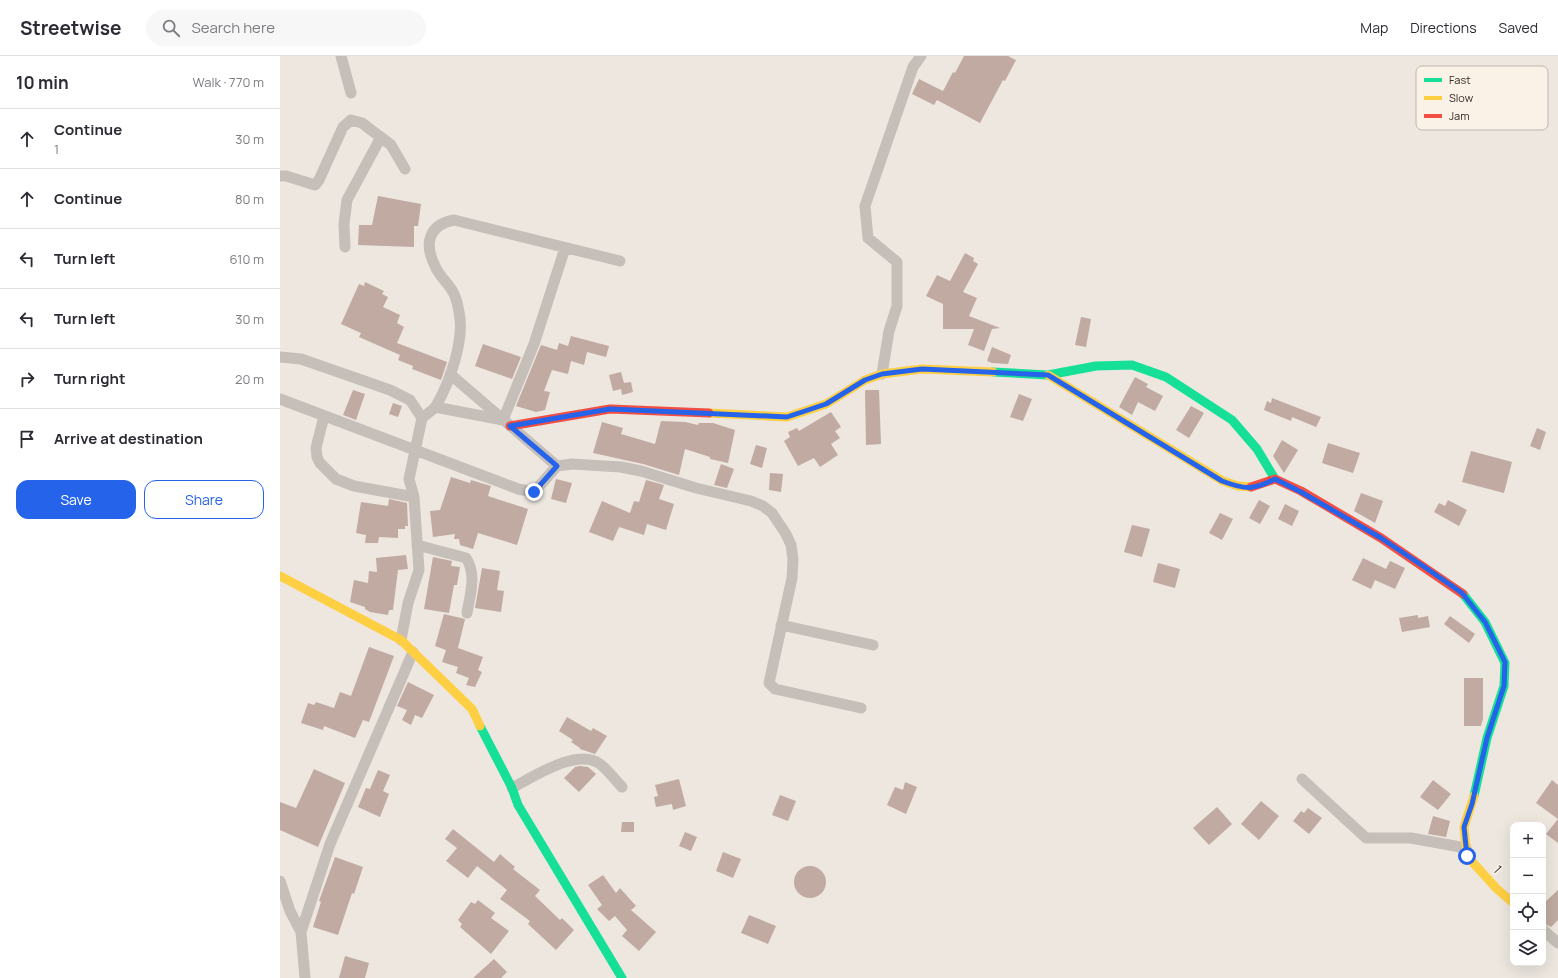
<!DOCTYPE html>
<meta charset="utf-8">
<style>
:root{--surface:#fff;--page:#f7f7f7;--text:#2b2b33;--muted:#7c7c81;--line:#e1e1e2;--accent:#2563eb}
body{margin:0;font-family:Manrope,sans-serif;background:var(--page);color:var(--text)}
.controls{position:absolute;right:12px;bottom:12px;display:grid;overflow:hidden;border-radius:8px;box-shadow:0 4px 16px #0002}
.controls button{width:36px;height:36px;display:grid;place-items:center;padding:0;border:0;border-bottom:1px solid var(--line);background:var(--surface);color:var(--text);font:20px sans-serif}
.stop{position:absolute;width:12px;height:12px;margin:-9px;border:3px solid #2563eb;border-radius:50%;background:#fff}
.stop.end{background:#2563eb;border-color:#fff;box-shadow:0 1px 4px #0008}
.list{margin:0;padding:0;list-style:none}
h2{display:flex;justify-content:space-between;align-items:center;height:52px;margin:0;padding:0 16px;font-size:17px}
h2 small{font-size:13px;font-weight:400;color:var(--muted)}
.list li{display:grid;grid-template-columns:26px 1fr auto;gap:12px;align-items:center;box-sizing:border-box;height:60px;padding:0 16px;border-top:1px solid var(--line)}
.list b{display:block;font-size:15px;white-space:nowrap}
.list p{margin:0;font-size:13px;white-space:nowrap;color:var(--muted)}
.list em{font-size:13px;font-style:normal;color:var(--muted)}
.actions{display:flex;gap:8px;padding:12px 16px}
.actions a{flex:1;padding:9px 0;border:1px solid var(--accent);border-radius:12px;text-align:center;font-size:14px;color:var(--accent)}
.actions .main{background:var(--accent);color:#fff}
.icon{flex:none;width:22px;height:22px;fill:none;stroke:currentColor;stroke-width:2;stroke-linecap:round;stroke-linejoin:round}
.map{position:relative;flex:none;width:1278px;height:922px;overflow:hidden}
header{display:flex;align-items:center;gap:24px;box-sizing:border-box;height:56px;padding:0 20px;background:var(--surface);border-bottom:1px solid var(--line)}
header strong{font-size:19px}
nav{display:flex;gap:22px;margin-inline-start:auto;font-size:14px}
.search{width:280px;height:36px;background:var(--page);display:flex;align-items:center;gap:10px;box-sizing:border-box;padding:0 14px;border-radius:22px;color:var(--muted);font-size:15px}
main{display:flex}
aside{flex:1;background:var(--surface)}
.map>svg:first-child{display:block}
.building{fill:#c0aaa1}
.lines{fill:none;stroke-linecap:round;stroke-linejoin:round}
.street{stroke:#c6bfb9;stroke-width:11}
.fast{stroke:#16e098;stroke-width:9}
.slow{stroke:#ffcf43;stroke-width:9}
.jam{stroke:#f24e42;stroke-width:9}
.route{stroke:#2563eb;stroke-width:5}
.labels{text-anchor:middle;stroke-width:3;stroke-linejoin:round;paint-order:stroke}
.street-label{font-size:13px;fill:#362c27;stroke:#faf1e7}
.key{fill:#faf1e7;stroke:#bfb6ad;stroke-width:1}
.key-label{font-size:11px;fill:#362c27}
</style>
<header>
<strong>Streetwise</strong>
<div class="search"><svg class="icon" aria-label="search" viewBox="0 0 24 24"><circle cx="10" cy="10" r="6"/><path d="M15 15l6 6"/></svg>Search here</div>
<nav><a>Map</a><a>Directions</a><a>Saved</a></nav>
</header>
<main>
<aside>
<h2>10 min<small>Walk · 770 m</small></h2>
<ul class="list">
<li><svg class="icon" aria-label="ahead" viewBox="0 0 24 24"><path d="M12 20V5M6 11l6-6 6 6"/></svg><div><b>Continue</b><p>1</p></div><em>30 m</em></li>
<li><svg class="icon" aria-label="ahead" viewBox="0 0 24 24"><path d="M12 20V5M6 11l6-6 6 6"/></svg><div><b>Continue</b></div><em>80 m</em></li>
<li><svg class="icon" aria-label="left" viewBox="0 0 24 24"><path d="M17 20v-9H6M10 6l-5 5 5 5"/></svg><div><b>Turn left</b></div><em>610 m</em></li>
<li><svg class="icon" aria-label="left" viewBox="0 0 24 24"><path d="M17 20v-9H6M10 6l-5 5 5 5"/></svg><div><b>Turn left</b></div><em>30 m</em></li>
<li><svg class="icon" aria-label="right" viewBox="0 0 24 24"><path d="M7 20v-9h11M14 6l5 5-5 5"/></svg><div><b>Turn right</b></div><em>20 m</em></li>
<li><svg class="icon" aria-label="arrive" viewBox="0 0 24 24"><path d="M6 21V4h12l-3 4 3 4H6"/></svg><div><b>Arrive at destination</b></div></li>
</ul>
<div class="actions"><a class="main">Save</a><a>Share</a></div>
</aside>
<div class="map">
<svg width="1278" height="922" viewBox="0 0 1278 922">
<rect width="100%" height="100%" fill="#ede7e0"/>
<path class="building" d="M684 0H728L736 4 725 25 723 24 700 67 657 44 654 49 632 38 639 23 663 35 673 16 675 17Z
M98 140 141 148 138 170H134V191L78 189 79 169H92Z
M685 197 694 202 693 205 698 208 683 236 697 242 689 260 720 272 712 273 704 295 688 289 694 273H663V248L646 240 657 219 670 225Z
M85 226 104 235 102 238 108 241 103 251 120 259 117 267 124 271 117 287 167 306 161 324 132 313 133 310 118 304 120 299 79 281 81 277 61 268 79 228 84 230Z
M801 261 811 263 806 291 795 289Z
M291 280 329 290 326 301 307 296 304 309 291 305 288 318 272 314 264 335 270 336 265 354 256 356 236 350 261 289 277 294 279 287 288 290Z
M203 288 241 301 232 323 195 310Z
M712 291 731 299 728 308 712 307 707 305Z
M341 316 344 327 351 326 353 336 342 339 341 333 333 335 329 319Z
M855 321 868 328 866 331 883 340 875 355 858 346 852 359 839 351Z
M73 334 85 338 76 364 63 359Z
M586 334H599L601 388 586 389 585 335Z
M739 338 752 343 743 365 730 361Z
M992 342 1041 361 1036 371 1012 361 1011 365 984 354 987 345 991 347Z
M113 347 122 350 118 361 109 358Z
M911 350 924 357 909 382 896 374Z
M551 356 561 371 555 375 560 382 551 388 558 399 540 411 534 402 518 410 504 385 510 381 508 376 517 372 519 375Z
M381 365 405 366 418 369 419 367H433L455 374 448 407 430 403V401L405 393 399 419 363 408 313 397 322 366 343 372 341 378 375 388Z
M1257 372 1266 376 1260 394 1250 390Z
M1002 384 1018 394 1004 417 993 400Z
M1048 387 1080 397 1073 417 1042 407Z
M476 389 487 392 482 412 470 408Z
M1191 395 1232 406 1224 437 1182 426Z
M441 408 454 413 447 432 434 429Z
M490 417 503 418 501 436 489 434Z
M171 421 190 427 191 424 211 430 208 440 248 453 237 489 198 477 193 493 180 489 179 483H174L175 478 153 481 150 455 160 454Z
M276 423 292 427 286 447 271 443Z
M366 424 384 429 379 443 394 448 386 474 367 468 364 479 339 471 333 485 309 476 322 445 350 457 354 445 359 446Z
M1081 437 1103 445 1095 467 1074 455Z
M109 443 127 447 128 470H125V473H118V482L99 481 98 487H85L86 479 76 477 81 446 108 450Z
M979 444 990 450 980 468 969 462Z
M1168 444 1187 454 1179 470 1154 456 1159 447 1165 450Z
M1005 448 1019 455 1012 470 998 463Z
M940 457 953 463 942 484 929 477Z
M852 469 870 473 862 501 844 496Z
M126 499 128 513 118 514 113 554H109L108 559 90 556 85 553V551L70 546 74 524 88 527 89 515 97 516 96 502Z
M153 501 172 505 171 510 180 511 177 529H174L169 557 144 553Z
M1083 502 1106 513 1110 505 1125 512 1115 533 1095 524 1091 533 1072 524Z
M878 507 900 513 895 532 873 526Z
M202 512 220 515 217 534 224 535 221 556 195 552Z
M164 558 185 563 178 592 203 601 198 614 202 616 195 631 186 629 189 622 176 617 178 611 162 606 166 594 155 590Z
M1138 559V562L1148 560 1150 571 1122 576 1119 562Z
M1170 560 1195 578 1189 587 1164 568Z
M89 591 114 600 89 666 83 664 75 682 44 670 43 674 21 667 28 647 34 649 36 646 54 652 60 636 71 640Z
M1184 622H1203V663L1201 670H1184Z
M128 626 154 639 142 662 135 659 131 669 122 664 127 654 117 650Z
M287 661 311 675 313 672 327 680 315 698 300 693V692L291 686 293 684 279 675Z
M300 710 308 711 316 718 299 736 284 722 295 711Z
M34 713 65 727 38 791 0 774V746L16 752Z
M98 714 110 719 103 735 109 738 100 761 78 751 86 732 90 733Z
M399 723 406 750 393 754 392 748 376 751 374 741 378 740 375 729Z
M1153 724 1171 738 1158 754 1140 741Z
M1272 724 1278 729V787L1266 778 1278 763 1256 747Z
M625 726 637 731 626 758 607 749 615 731 623 734Z
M500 739 516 745 508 765 492 759Z
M981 745 999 760 979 784 961 768Z
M937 751 952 768 929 789 913 772Z
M1028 752 1042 762 1029 778 1013 765 1021 755 1024 757Z
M1153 760 1170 765 1166 781 1148 778Z
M342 766H354V776H341Z
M173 773 214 806 220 798 235 811 233 813 260 834 255 840 280 864 282 862 294 874 276 894 248 868 250 865 220 843 227 834 197 810 188 822 166 805 177 792 165 783Z
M405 776 417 781 411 795 399 790Z
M443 796 461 803 453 822 436 815Z
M55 801 83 811 74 838 72 837 58 879 33 871 41 846 39 845Z
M514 826a16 16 0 1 1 32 0a16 16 0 1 1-32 0Z
M323 819 336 837 340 832 356 850 351 854 376 876 359 895 342 880 347 874 335 860 329 865 317 853 322 849 308 829Z
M1278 834V864L1271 871 1263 867V848Z
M198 844 215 857 211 862 229 875 211 898 180 871 182 868 178 864 191 846 195 848Z
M469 859 496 870 488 888 461 877Z
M65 900 89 907 85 922H59Z
M214 903 227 916 221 922H193Z"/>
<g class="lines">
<path class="street" d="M61 0 71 37
M0 120H6L35 129 39 124 63 71 71 64 82 67 111 89 125 113
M65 191 64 168 67 144 101 81
M0 301 21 303 110 334 130 344 142 362 129 423 134 441 139 514 128 547 121 584
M170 318 277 410
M602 318 609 275 617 250V206L588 182 585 150 633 11 641 0
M0 343 238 433 254 436 277 410 292 408 341 411 361 415 416 432 471 445 483 450 492 457 506 478 511 489 513 503 512 522 489 627 495 633 581 652
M155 351 223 364 254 288 285 192
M44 360 36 392 37 401 40 407 56 423 74 430 134 441
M142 362C147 358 153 354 156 350 170 326 185 283 179 256 178 250 176 241 173 236 168 227 159 220 155 210 144 188 148 169 174 164L340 205
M137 489 186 502C197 518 190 539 187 557
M501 569 593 589
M1022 723 1086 782H1131L1186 792
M232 732C253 721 298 691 320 708 328 714 335 724 342 731
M0 825 10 855 21 876 25 922
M1263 874 1278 887
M21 876 50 788 133 596"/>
<path class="fast" d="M713 316 768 319 816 310 852 309 886 321 952 364 977 393 995 423
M1183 538 1205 566 1225 607 1224 630 1207 682 1194 740
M200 670 232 732 238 749 342 922"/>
<path class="slow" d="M768 319 943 425 958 430 971 431
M429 357 507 361 546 348 585 324 602 318 642 313 713 316
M0 520 121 584 192 653 200 670
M1194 740 1184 771 1187 800 1216 832 1233 847"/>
<path class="jam" d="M230 370 330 353 429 357
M971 431 995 423 1021 435 1101 482 1183 538"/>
</g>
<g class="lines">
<path class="route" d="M254 436 277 410 230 370 330 353 507 361 546 348 585 324 602 318 642 313 768 319 942 425C966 434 972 434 995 423L1021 436 1101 482 1146 512 1182 537 1205 566 1225 606 1224 630 1207 682 1192 748 1184 771 1187 800"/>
</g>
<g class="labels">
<g class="street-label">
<text transform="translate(1218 813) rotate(48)" y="5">1</text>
</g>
</g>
<rect x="1136" y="10" width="132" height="64" rx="6" class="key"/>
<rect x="1144" y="22" width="18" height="4" fill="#16e098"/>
<rect x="1144" y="40" width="18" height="4" fill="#ffcf43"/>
<rect x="1144" y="58" width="18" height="4" fill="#f24e42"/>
<g class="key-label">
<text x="1169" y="28">Fast</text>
<text x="1169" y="46">Slow</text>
<text x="1169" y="64">Jam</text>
</g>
</svg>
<div class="controls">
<button>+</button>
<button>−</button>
<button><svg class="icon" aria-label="locate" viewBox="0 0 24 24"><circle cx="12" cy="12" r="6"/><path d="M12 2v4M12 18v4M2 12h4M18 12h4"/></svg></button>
<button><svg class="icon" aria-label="layers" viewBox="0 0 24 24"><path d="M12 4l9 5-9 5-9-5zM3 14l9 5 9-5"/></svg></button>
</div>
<div class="stop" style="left:1187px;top:800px"></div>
<div class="stop end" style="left:254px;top:436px"></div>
</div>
</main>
